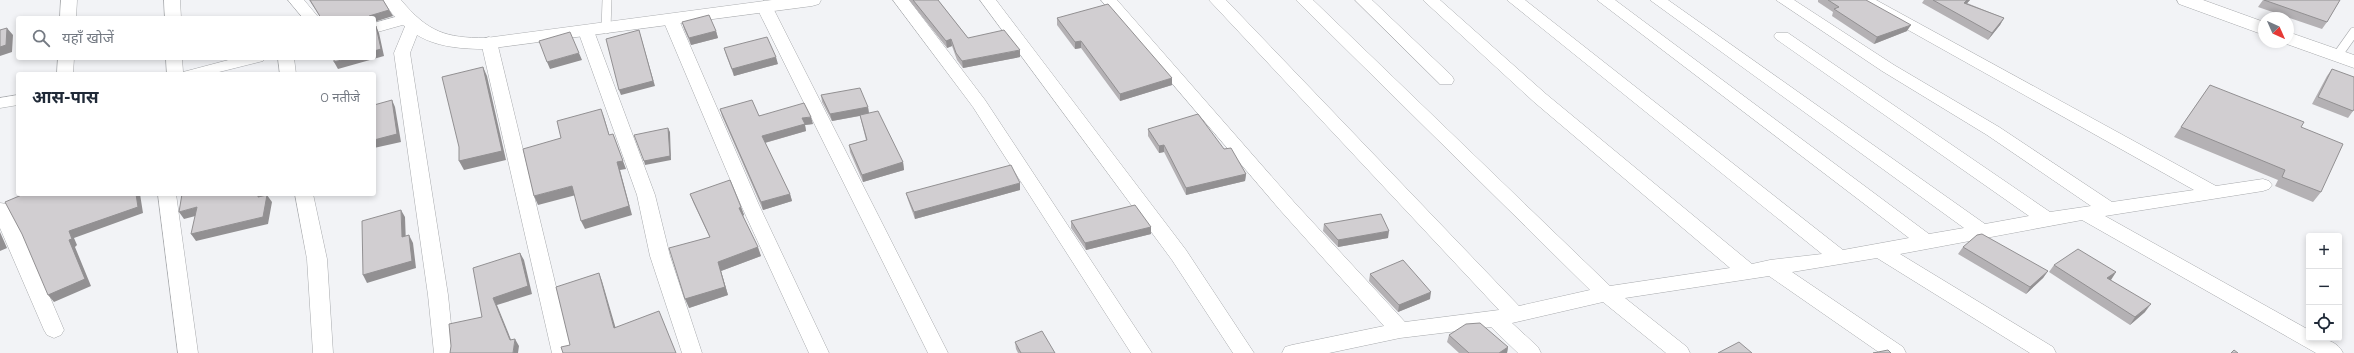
<!DOCTYPE html>
<html lang="hi">
<meta charset="utf-8">
<style>
:root{--surface:#fff;--page:#f2f2f3;--text:#1f2937;--muted:#747a83;--line:#e0e1e3}
body{margin:0;font-family:Montserrat,"Noto Sans Devanagari",sans-serif;background:var(--page);color:var(--text)}
.controls{position:absolute;right:12px;bottom:12px;display:grid;overflow:hidden;border-radius:4px;box-shadow:0 2px 6px #0003}
.controls button{width:36px;height:36px;display:grid;place-items:center;padding:0;border:0;border-bottom:1px solid var(--line);background:var(--surface);color:var(--text);font:20px sans-serif}
.compass{position:absolute;left:2258px;top:12px;width:36px;height:36px;border-radius:50%;background:var(--surface);box-shadow:0 2px 6px #0003;rotate:135deg}
.list{margin:0;padding:0;list-style:none}
h2{display:flex;justify-content:space-between;align-items:center;height:52px;margin:0;padding:0 16px;font-size:17px}
h2 small{font-size:13px;font-weight:400;color:var(--muted)}
.icon{flex:none;width:22px;height:22px;fill:none;stroke:currentColor;stroke-width:2;stroke-linecap:round;stroke-linejoin:round}
.map{position:relative;flex:none;width:2354px;height:353px;overflow:hidden}
.search{position:absolute;background:var(--surface);box-shadow:0 2px 6px #0003;left:16px;top:16px;width:360px;height:44px;display:flex;align-items:center;gap:10px;box-sizing:border-box;padding:0 14px;border-radius:4px;color:var(--muted);font-size:15px}
.panel{position:absolute;background:var(--surface);box-shadow:0 2px 6px #0003;left:16px;top:72px;width:360px;height:124px;border-radius:4px}
.map>svg:first-child{display:block}
.lines{fill:none;stroke-linecap:round;stroke-linejoin:round}
.service-casing{stroke:#a8aaad;stroke-width:10}
.minor-casing{stroke:#a8aaad;stroke-width:1}
.tertiary-casing{stroke:#a8aaad;stroke-width:1}
.service{stroke:#fff;stroke-width:9}
.minor{fill:#fff;fill-rule:evenodd}
.tertiary{fill:#fff;fill-rule:evenodd}
.wall{fill:#b4b1b4}
.shaded-wall{fill:#929092}
.building{fill:#d1ced1;stroke:#929092}
</style>
<div class="map">
<svg width="2354" height="353" viewBox="0 0 2354 353">
<rect width="100%" height="100%" fill="#f2f3f6"/>
<g class="lines">
<g class="service-casing">
<path id="service" d="M606 29 607 0
M2337 56 2354 32"/>
</g>
<g class="minor-casing">
<path id="minor" d="M61 0H77L76 18H60Z
M164 0H180L181 18H165Z
M288 0H304L319 18H303Z
M893 0H909L985 100 1152 353H1131L973 107Z
M980 0H996L1186 250 1254 353H1233L1172 260Z
M1101 0H1117L1294 202 1405 322 1499 310 1209 0H1226L1519 306 1590 290 1296 0H1313L1610 286 1730 268 1534 102 1423 0H1440L1546 94 1752 264 1770 260 1822 254 1507 0H1525L1843 250 1909 238 1597 0H1615L1929 234 1964 228 1650 0H1668L1985 224 2029 216 1776 39 1774 36 1776 33H1788L2050 212 2091 206 1987 135 1882 71 1776 0H1794L1894 65 1999 127 2112 202 2194 190 1860 3 1857 0H1876L2216 186 2263 179 2269 181 2272 185 2269 189 2263 191 2105 216 2309 330V338C2322 338 2337 340 2343 353H2316L2082 220 1900 254 2053 347 2056 353H2030L1877 258 1792 272 1903 347 1906 353H1880L1769 276 1625 298 1687 347 1690 353H1666L1603 302 1512 323 1538 347 1541 353H1518L1491 327 1400 338 1329 353H1282L1285 347 1292 345 1384 326 1280 210Z
M1355 0H1372L1452 76 1454 80 1452 84H1440Z
M764 1 772 6 948 353H928L756 6Z
M406 14 411 16 413 20 419 22 421 25 410 53 448 295 454 353H434L428 295 394 53 406 24 374 33V23Z
M671 15 677 17 679 20 759 205 829 353H809L741 205 663 20 665 17Z
M586 26 592 28 594 31 655 195 670 256 702 353H682L650 256 637 195 578 31 580 28Z
M489 37 495 39 497 42 572 353H552L481 42 483 39Z
M58 58H74L73 74H57Z
M166 58H182L183 72 236 58H265L263 61 211 74H167Z
M278 58H294L296 74H280Z
M18 95V105L0 108V98Z
M158 194H176L198 353H178Z
M295 194H313L327 259 333 353H313L307 259Z
M0 203 7 204 26 241 64 330 61 335 54 338 47 335 44 330 0 228Z"/>
</g>
<g class="tertiary-casing">
<path id="tertiary" d="M382 0H401C428 32 445 38 486 38L772 0H821L819 4 812 6 486 49C438 49 410 41 382 0Z
M2177 0H2203L2264 22V35L2179 4Z
M2288 32 2354 55V68L2281 42H2288Z"/>
</g>
<use href="#service" class="service"/>
<use href="#minor" class="minor"/>
<use href="#tertiary" class="tertiary"/>
</g>
<path class="wall" d="M309 0H383L393 16 374 18H321Z
M909 0H938L968 38 1020 57 963 68 957 60 952 46 947 48Z
M1818 0H1866L1907 31 1874 44 1832 16 1833 12 1818 2Z
M1924 0H1970L1967 3 2004 18 2000 25 1988 40 1922 3Z
M2263 0H2340L2327 22 2322 29 2258 7Z
M1057 18 1172 85 1120 101 1081 48 1075 49 1057 25Z
M682 22 716 31 718 38 691 45 684 29Z
M724 48 778 64 734 76 726 55Z
M2332 69 2353 111 2348 118 2312 104 2327 76Z
M2210 85 2301 127 2321 192 2313 202 2275 186 2278 180 2174 137Z
M821 95 868 107 869 113 903 162 904 170 863 182 850 152 849 145 866 140 860 116 832 121 822 102Z
M720 109 813 124 805 125 806 131 765 143 790 194 792 201 763 210 722 116Z
M1148 129 1224 149 1246 174 1245 181 1186 195 1164 152 1159 153 1148 136Z
M1020 190 915 219 908 200 906 193Z
M690 194 741 207 744 215 743 216 761 256 721 271 728 295 689 308 710 238 693 202Z
M1071 221 1151 227V234L1086 250 1071 228Z
M1324 224 1388 238 1338 247 1323 231Z
M1963 247 2048 271 2043 278 2026 294 1958 254Z
M2054 265 2116 272 2110 280 2145 312 2130 325 2049 272Z
M1370 274 1430 299 1398 312 1369 281Z
M1449 335 1508 347 1507 353H1459L1447 342Z
M1015 342 1055 353H1018L1016 349Z"/>
<path class="shaded-wall" d="M1967 0H1970L1961 10 1964 3Z
M389 10 393 16 374 22V18H369V16Z
M2004 18 2000 25 1988 40 1992 33Z
M1911 25 1907 31 1874 44 1877 37Z
M376 26 379 33 384 56 338 69 334 62 349 58H374Z
M7 28 13 35 12 52 0 56V47Z
M639 30 655 86 621 95 619 90Z
M716 31 718 38 691 45 689 38Z
M951 39 952 46 947 48 946 41Z
M1081 41V48L1075 49V42Z
M1020 50V57L963 68 962 61Z
M579 53 582 60 550 69 547 62Z
M776 57 778 64 734 76 732 69Z
M483 67 487 76 506 160 464 170 459 161Z
M1172 78V85L1120 101V94Z
M392 100 395 107 401 142 374 148V140Z
M868 107 869 114 832 121 830 114Z
M601 109 604 117 612 144 609 135Z
M811 117 813 124 805 125 806 131 764 143 762 136 802 118Z
M668 128 670 132 671 160 645 165 644 161Z
M613 134 626 169 620 170 632 215 585 229 581 221 617 162Z
M1164 145V152L1159 153V146Z
M903 162 904 170 863 182 862 175Z
M1246 174 1245 181 1186 195V188Z
M1020 183V190L915 219 914 212Z
M572 186 576 195 538 205 534 196Z
M136 194H140L143 213 74 238 77 245 75 247 91 286 54 302 48 295 69 240V231Z
M258 194H263V204L258 197Z
M790 194 792 201 763 210 761 202Z
M267 195 272 202 268 224 196 241 191 234Z
M197 207 203 214 184 219 179 212Z
M741 207 744 215 741 216 739 208Z
M401 210 405 217 406 245 402 237Z
M1151 227V234L1086 250 1085 243Z
M1389 231 1388 238 1338 247V240Z
M0 232 7 248 0 251Z
M409 235 413 243 416 268 367 283 363 275Z
M758 247 761 256 721 271 728 295 689 308 685 299 718 262Z
M520 253 524 260 532 294 497 305 514 347 510 340 493 298Z
M2048 271 2043 278 2026 294 2030 287Z
M2116 272 2111 280 2102 286 2107 278Z
M599 273 602 281 618 336 614 328Z
M1431 292 1430 299 1398 312 1399 305Z
M2151 304 2145 312 2130 325 2135 317Z
M515 339 519 346 518 353H513Z
M1508 347 1507 353H1499Z"/>
<path class="building" d="M310 0H383L389 10 369 16V18H321Z
M913 0H938L968 38 1004 30 1020 50 962 61 956 53 951 39 946 41Z
M1828 0H1866L1911 25 1877 37 1834 9 1839 7Z
M1933 0H1967L1964 3 2004 18 1992 33Z
M2264 0H2340L2327 22Z
M1108 4 1172 78 1120 94 1081 41 1075 42 1057 18Z
M709 15 716 31 689 38 682 22Z
M374 26H376L381 49 374 51Z
M7 28 6 45 0 47V30Z
M639 30 653 81 619 90 606 39Z
M570 32 579 53 547 62 539 41Z
M767 37 776 57 732 69 724 48Z
M334 58H349L334 62Z
M483 67 502 151 459 161V147L442 77Z
M2332 69 2354 77V109L2353 111 2318 97Z
M2210 85 2304 122 2301 127 2343 144 2321 192 2282 177 2285 170 2181 127Z
M860 88 868 107 830 114 821 95Z
M392 100 397 134 374 140V105Z
M752 100 759 116 804 103 811 117 802 118 805 124 762 136 790 194 761 202 720 109Z
M601 109 609 135 613 134 623 161 617 162 629 206 581 221 572 186 534 196 523 149 561 138 557 121Z
M878 111 903 162 862 175 849 145 867 140 860 115Z
M1198 114 1224 149 1231 148 1246 174 1186 188 1164 145 1159 146 1148 129Z
M668 128 670 156 644 161 634 135Z
M1011 165 1020 183 914 212 906 193Z
M730 180 741 207 739 208 758 247 718 262 725 287 685 299 669 248 710 237 690 194Z
M24 194H136L138 207 69 231 72 239 69 240 85 279 48 295 22 234 5 202Z
M182 194H258V197L267 195 263 217 191 234 197 207 179 212Z
M1135 205 1151 227 1085 243 1071 221Z
M401 210 402 237 409 235 412 261 363 275 362 221Z
M1381 214 1389 231 1338 240 1324 224Z
M1982 234 2048 271 2030 287 1963 247 1977 235Z
M2078 249 2116 272 2107 278 2151 304 2135 317 2054 265Z
M520 253 528 286 493 298 510 340 515 339 513 353H450L451 346 449 324 482 317 473 268Z
M1403 260 1431 292 1399 305 1370 274Z
M599 273 614 328 659 311 676 353H563L561 347 570 345 556 287Z
M1480 323 1508 347 1499 353H1469L1449 335 1466 324Z
M1042 331 1055 353H1021L1015 342Z
M1739 342 1752 353H1718Z
M1888 350 1891 353H1873Z
M2234 350 2238 353H2231Z"/>
</svg>
<div class="controls">
<button>+</button>
<button>−</button>
<button><svg class="icon" aria-label="locate" viewBox="0 0 24 24"><circle cx="12" cy="12" r="6"/><path d="M12 2v4M12 18v4M2 12h4M18 12h4"/></svg></button>
</div>
<svg class="compass" viewBox="-18 -18 36 36"><path d="M0-13l5 13h-10z" fill="#e53935"/><path d="M0 13l5-13h-10z" fill="#747a83"/></svg>
<div class="search"><svg class="icon" aria-label="search" viewBox="0 0 24 24"><circle cx="10" cy="10" r="6"/><path d="M15 15l6 6"/></svg>यहाँ खोजें</div>
<section class="panel">
<h2>आस-पास<small>0 नतीजे</small></h2>
<ul class="list">
</ul>
</section>
</div>
